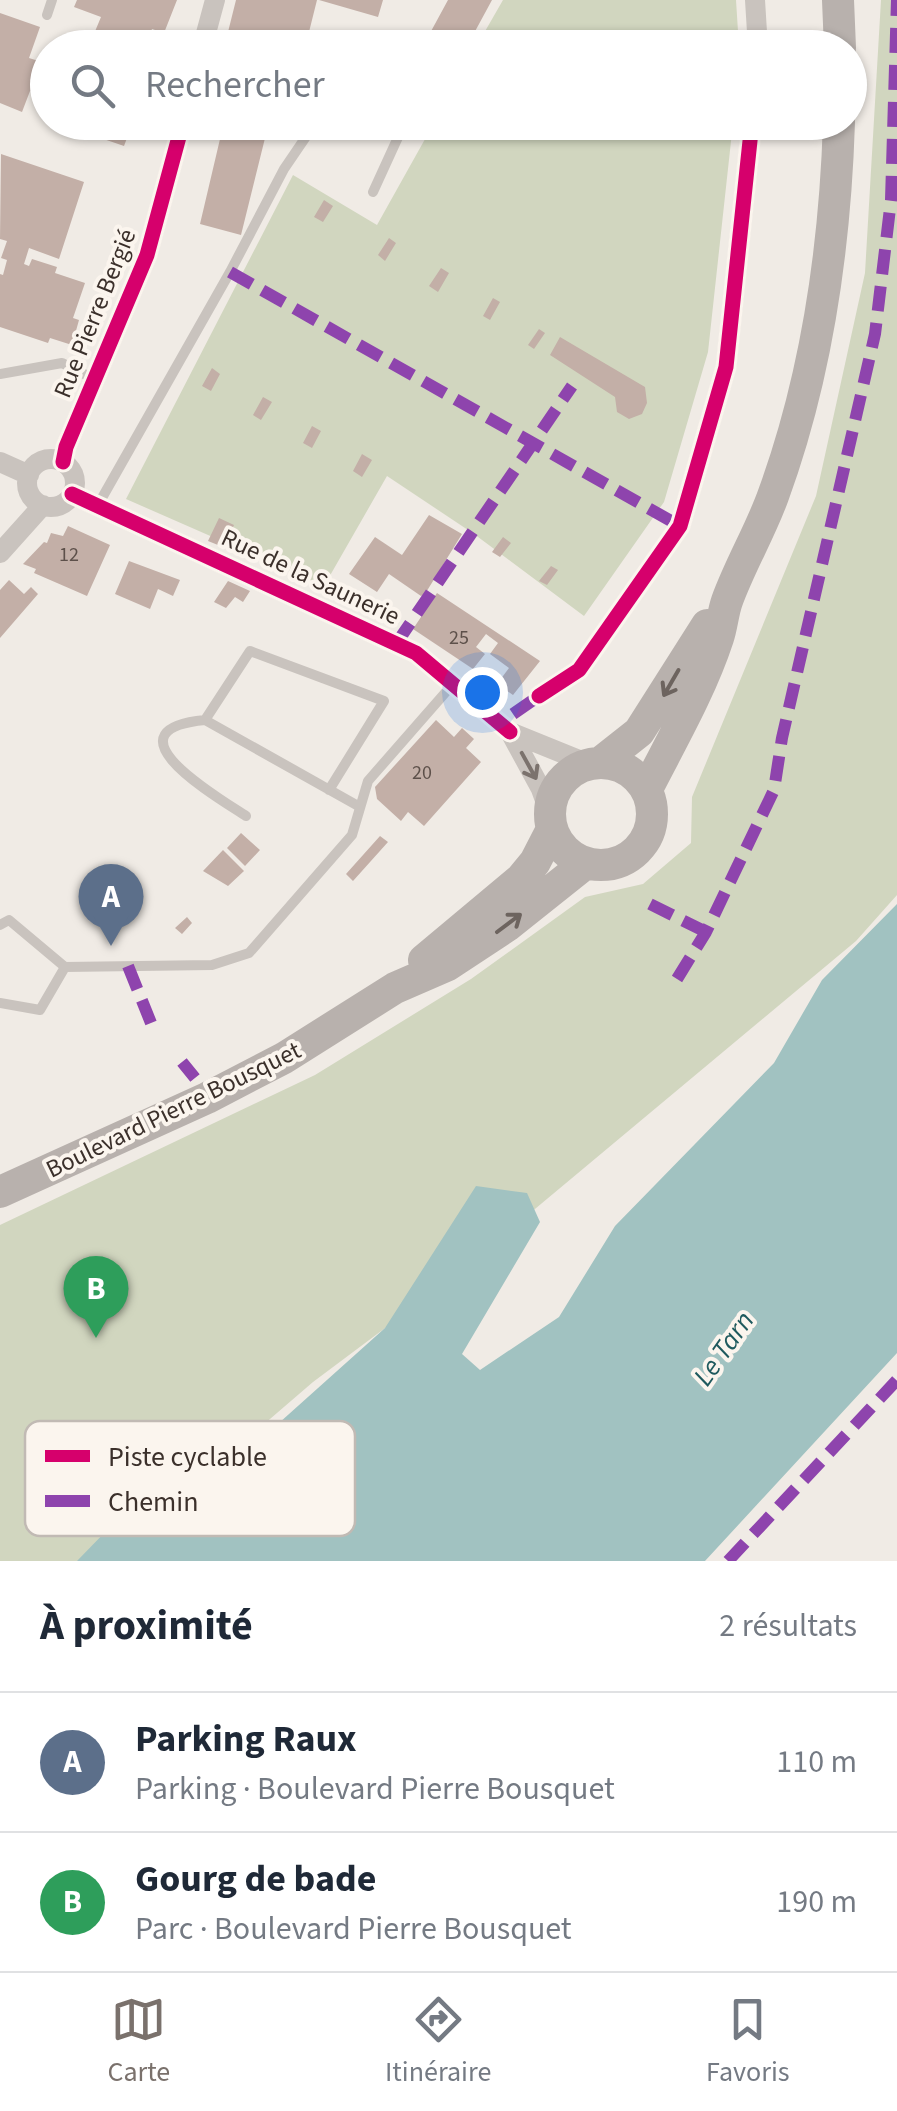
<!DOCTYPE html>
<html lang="fr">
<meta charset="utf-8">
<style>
:root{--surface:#fff;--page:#f2f2f3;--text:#1f2937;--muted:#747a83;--line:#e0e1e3;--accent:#7a716c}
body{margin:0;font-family:"Source Sans 3",sans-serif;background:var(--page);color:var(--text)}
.you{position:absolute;left:482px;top:692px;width:35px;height:35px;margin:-25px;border:8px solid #fff;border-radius:50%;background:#1a73e8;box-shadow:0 0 0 15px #1a73e833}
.badge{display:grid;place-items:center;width:65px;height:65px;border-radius:50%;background:var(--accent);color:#fff;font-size:32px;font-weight:700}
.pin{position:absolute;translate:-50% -82px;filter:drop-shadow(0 2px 5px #0008)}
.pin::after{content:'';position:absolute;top:52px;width:35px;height:30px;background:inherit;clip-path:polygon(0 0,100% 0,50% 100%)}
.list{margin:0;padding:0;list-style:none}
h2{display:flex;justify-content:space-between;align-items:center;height:130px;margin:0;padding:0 40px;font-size:42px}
h2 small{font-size:32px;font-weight:400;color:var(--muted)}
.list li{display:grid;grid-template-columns:65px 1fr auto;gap:30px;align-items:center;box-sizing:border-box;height:140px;padding:0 40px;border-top:2px solid var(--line)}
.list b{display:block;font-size:38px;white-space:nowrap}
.list p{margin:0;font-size:32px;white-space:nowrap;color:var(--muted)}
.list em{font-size:32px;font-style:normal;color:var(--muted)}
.icon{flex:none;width:55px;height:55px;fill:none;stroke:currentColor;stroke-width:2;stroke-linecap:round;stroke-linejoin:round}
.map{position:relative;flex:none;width:897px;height:1561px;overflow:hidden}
.search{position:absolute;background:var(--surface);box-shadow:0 2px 8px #0004;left:30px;right:30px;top:30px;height:110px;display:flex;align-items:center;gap:25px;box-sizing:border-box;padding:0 35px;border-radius:55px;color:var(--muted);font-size:38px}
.sheet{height:410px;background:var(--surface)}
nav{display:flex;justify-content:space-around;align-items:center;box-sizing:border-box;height:140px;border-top:2px solid var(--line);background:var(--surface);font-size:28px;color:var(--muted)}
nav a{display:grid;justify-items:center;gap:5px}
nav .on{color:var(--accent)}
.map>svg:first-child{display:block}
.green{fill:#d1d6bf}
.water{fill:#a1c2c1}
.building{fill:#c3afa7}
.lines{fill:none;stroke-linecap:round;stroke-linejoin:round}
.lane{stroke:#c9c3be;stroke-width:10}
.street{stroke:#c9c3be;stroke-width:20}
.primary{stroke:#b8b1ad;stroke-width:32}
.quiet{stroke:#8e44ad;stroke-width:12;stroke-dasharray:25 12;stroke-linecap:butt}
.cycleway-casing{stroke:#fbf5ee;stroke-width:21}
.cycleway{stroke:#d6006c;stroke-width:15}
.oneway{stroke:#6d645f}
.oneway2{stroke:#7b726d}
.labels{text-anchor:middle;stroke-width:8;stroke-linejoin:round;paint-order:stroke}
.number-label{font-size:20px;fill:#5d504a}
.street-label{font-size:25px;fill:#3b302b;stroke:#fbf5ee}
.water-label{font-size:28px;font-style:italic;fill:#1f5a5e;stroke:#fbf5ee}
.key{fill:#fbf5ee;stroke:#c1bab4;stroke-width:2.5}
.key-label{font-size:28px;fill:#3b302b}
</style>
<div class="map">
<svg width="897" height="1561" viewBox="0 0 897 1561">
<rect width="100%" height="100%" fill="#f0ebe5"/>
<path class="green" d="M503 0H736L739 47H476Z
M881 0H897V895L856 941 456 1275 313 1382 200 1479 98 1561H0V1225L315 1075 471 979 585 897 643 884 691 843 692 797 816 496 865 273Z
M434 123H733L708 352 664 502 584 616 474 534 387 476 324 586 126 499 293 175 377 225Z"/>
<path class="water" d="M897 904V1353L705 1561H77L147 1489 260 1440 385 1328 476 1186 527 1193 540 1222 462 1354 480 1370 559 1317 615 1226 774 1063 822 980Z"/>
<path class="building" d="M77 0H177L164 33 152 29 145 48H102L91 41 101 17 74 7Z
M236 0H317L305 48H224Z
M319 0H383L378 17Z
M448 0H492L466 48H425L423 46Z
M0 13 40 27 29 58 48 64V104L43 102 45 96 30 91 22 112 0 103Z
M53 122H133L124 146 86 133 87 129 78 125 74 136 51 127Z
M224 122H269L241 235 200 224Z
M1 154 84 182 59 259 29 248 24 264 29 266 32 259 57 267 55 273 85 283 73 318 79 320 72 345 50 338 48 343 0 327V274L3 275 7 260 1 258 7 241 0 239Z
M324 200 333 206 323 222 314 217Z
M389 238 396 243 385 261 378 255Z
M441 268 449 273 438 292 429 286Z
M493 298 500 302 490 320 483 316Z
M539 329 545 333 534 349 528 345Z
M560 337 645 387 647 403 642 414 629 419 617 412 615 397 550 355Z
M212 368 220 374 211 391 202 386Z
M263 397 272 402 261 420 253 415Z
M312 426 321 431 312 448 303 443Z
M362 454 372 460 362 477 353 471Z
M429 515 462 534 425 594 421 596 389 574 377 592 349 574 375 537 402 555Z
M219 518 234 525 223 547 208 541Z
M68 526 110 545 87 596 34 573 36 569 23 564 44 542 47 543 51 533 63 536Z
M503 537 511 543 500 557 492 552Z
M129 561 180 580 173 596 158 589 150 609 115 594Z
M551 566 558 570 547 585 539 581Z
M9 580 24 594 31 587 38 594 0 638V590Z
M228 581 250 591 243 602 235 597 226 608 214 602Z
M437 593 540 661 513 695 497 684 509 668 490 654 498 643 486 634 476 647 485 654 473 669 413 629Z
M436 720 454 737 462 728 474 739 466 748 481 762 424 826 408 812 401 821 377 799 375 787Z
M241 833 260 850 245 866 227 848Z
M380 836 388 842 353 881 346 874Z
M223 850 244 871 228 886 203 871Z
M187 917 192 923 182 934 175 928Z"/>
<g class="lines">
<path class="lane" d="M47 15 52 0
M373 192 405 122
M0 374 62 363 94 379
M98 505 230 272 284 169 316 122
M205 720 250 651 384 701 329 790
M246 816C217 797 102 730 205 720L360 807
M0 925 9 920 65 967 212 965 249 953 352 835 368 781 452 685
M0 1003 40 1010 65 967"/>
<path class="street" d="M755 0 758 48
M202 48 215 0
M27 483a24 24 0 1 1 48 0a24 24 0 1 1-48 0Z
M0 462 29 475
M63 462 66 447 147 255 183 122
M72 494 416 653 510 732
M0 553 43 505
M539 696 579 670 680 526 726 367 752 122
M550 814 541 789 510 732 589 764"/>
<path class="primary" d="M838 0 840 48
M601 762 639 732 707 625
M550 814a51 51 0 1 1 102 0a51 51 0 1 1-102 0Z
M647 789C672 740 701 690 718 638 722 626 723 612 727 601 740 565 760 532 773 496 817 376 835 249 839 122
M424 960 521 879 535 862 552 829
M0 1192 207 1098 284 1058 395 988 448 965 507 926 586 863"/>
<path class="quiet" d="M230 272 680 526
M396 644 572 386
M513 714 539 696
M650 904 706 932
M128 966 151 1023
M677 979 706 932 774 790 782 738 875 334 891 200 897 0
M182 1062 195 1078
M728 1561 897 1380"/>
<g class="cycleway-casing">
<path id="cycleway" d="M63 462 66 447 147 255 183 122
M72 494 416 653 510 732
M539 696 579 670 680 526 726 367 752 122"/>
</g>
<use href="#cycleway" class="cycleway"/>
</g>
<defs><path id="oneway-shaft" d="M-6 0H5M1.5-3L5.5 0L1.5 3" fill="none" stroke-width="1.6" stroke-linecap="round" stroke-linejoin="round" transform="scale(2.5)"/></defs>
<g class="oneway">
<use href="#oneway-shaft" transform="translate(671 683) rotate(120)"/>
<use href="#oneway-shaft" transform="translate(509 923) rotate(-37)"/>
</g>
<use class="oneway2" href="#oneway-shaft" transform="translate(529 766) rotate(61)"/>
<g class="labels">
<g class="number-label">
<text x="69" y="561">12</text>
<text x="459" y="644">25</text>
<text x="422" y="779">20</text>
</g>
<g class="street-label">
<text transform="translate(94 313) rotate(-68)" y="9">Rue Pierre Bergié</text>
<text transform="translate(311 576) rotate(25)" y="9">Rue de la Saunerie</text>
<text transform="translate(173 1109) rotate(-26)" y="9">Boulevard Pierre Bousquet</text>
</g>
<g class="water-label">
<text transform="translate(723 1348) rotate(-55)" y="10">Le Tarn</text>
</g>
</g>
<rect x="25" y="1421" width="330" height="115" rx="15" class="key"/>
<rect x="45" y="1450" width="45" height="12" fill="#d6006c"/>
<rect x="45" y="1495" width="45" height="12" fill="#8e44ad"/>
<g class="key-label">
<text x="108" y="1466">Piste cyclable</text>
<text x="108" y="1511">Chemin</text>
</g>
</svg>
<div class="you"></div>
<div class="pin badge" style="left:111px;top:946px;background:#5c6f8a">A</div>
<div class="pin badge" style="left:96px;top:1338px;background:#2e9e5b">B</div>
<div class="search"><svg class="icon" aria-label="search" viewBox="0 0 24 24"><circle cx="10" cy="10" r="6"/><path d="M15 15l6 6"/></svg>Rechercher</div>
</div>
<section class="sheet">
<h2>À proximité<small>2 résultats</small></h2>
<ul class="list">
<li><span class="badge" style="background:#5c6f8a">A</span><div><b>Parking Raux</b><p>Parking · Boulevard Pierre Bousquet</p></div><em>110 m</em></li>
<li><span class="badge" style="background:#2e9e5b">B</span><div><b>Gourg de bade</b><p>Parc · Boulevard Pierre Bousquet</p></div><em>190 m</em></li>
</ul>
</section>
<nav>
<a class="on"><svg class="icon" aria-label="map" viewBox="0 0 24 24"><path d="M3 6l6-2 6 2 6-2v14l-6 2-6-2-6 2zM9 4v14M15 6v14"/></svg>Carte</a>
<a><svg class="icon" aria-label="directions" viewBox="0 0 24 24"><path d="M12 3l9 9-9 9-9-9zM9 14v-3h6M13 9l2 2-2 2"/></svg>Itinéraire</a>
<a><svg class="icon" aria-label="saved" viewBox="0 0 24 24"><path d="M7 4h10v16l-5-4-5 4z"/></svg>Favoris</a>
</nav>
